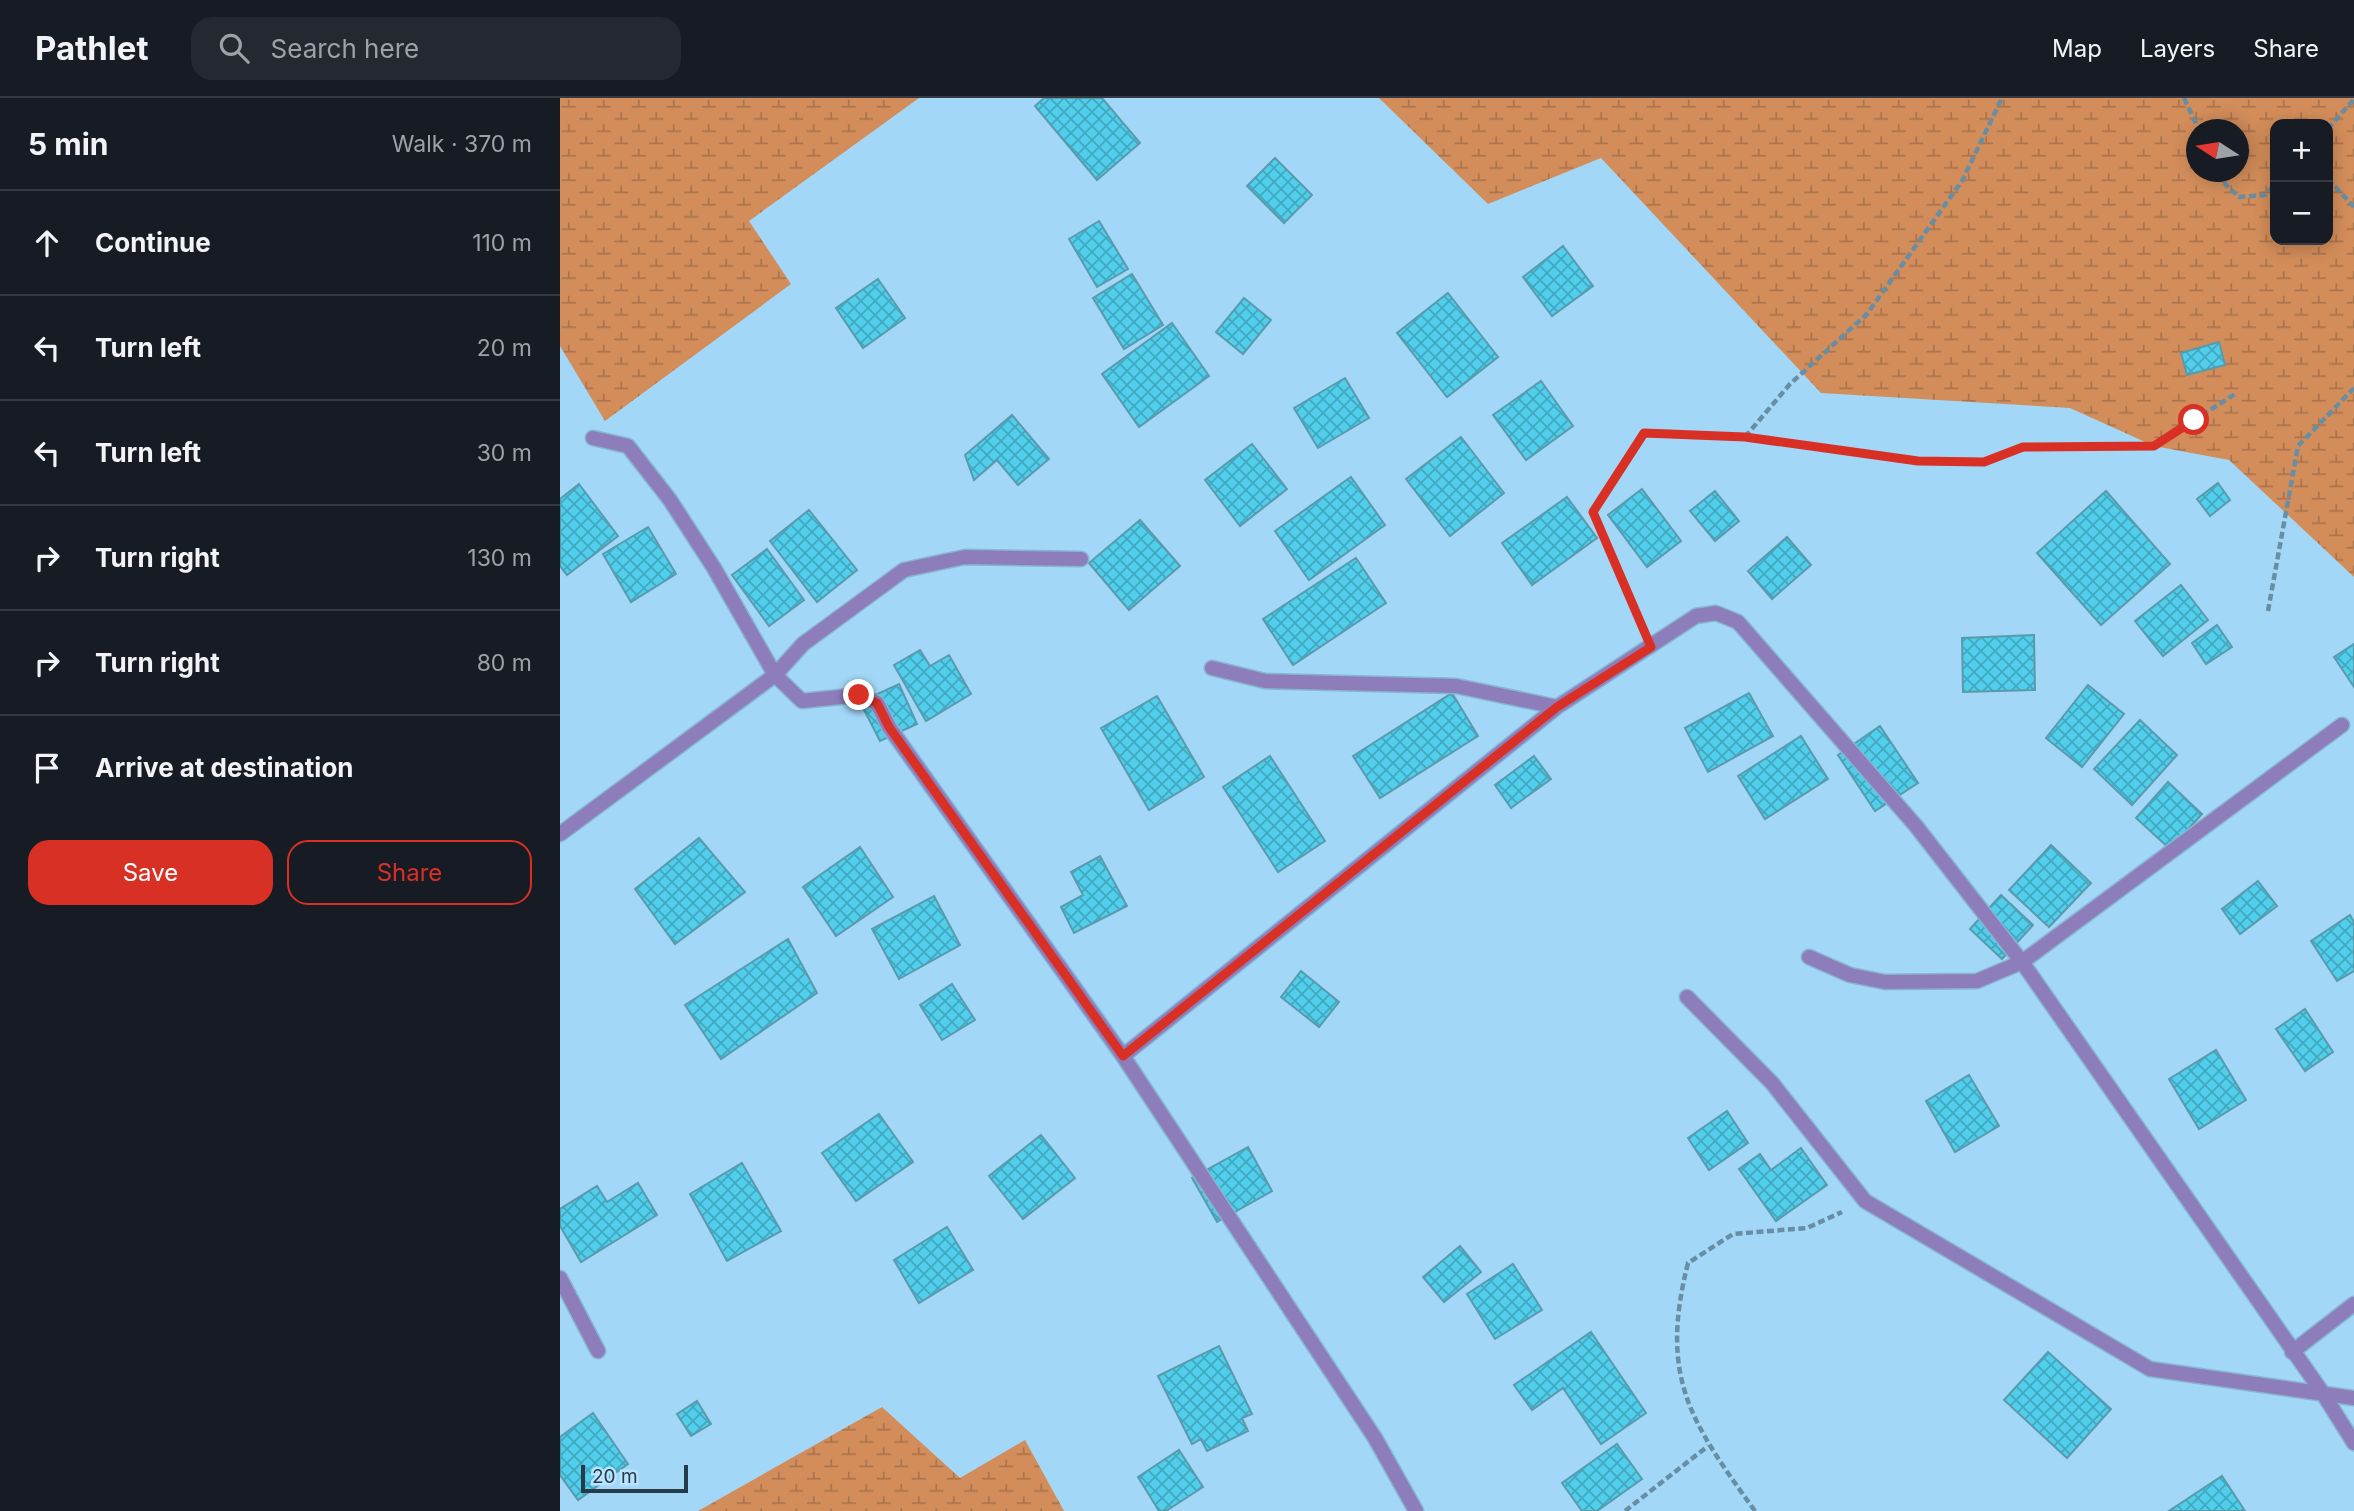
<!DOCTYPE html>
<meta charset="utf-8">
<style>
:root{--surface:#171b24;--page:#242831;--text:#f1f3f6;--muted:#9ea1a6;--line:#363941;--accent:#d93025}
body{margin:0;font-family:Inter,sans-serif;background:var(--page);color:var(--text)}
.controls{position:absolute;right:21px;top:21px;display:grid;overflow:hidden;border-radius:14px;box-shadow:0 4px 18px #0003}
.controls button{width:63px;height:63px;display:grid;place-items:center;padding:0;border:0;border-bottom:2px solid var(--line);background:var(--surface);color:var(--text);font:35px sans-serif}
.compass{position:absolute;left:1626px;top:21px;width:63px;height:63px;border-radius:50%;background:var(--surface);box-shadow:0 4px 18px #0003;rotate:282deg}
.scale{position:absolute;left:21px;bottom:18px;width:107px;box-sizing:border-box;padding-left:7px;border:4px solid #263b48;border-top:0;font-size:19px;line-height:24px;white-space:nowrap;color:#263b48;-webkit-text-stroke:5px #b9e3fe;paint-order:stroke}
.stop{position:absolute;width:21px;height:21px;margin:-16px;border:5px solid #d93025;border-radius:50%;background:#fff}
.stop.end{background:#d93025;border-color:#fff;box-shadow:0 2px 7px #0008}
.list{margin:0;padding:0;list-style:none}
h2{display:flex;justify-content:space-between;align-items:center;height:91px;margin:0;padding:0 28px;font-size:30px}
h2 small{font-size:23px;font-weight:400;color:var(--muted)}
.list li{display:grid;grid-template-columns:46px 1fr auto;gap:21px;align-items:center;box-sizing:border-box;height:105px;padding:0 28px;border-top:2px solid var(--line)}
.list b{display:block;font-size:26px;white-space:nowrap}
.list em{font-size:23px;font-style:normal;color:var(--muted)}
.actions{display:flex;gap:14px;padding:21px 28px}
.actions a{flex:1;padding:16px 0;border:2px solid var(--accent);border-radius:21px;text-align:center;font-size:24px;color:var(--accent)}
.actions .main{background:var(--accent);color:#fff}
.icon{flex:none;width:38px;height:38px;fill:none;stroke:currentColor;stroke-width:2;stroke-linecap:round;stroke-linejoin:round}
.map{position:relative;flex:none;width:1794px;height:1413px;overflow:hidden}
header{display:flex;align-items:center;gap:42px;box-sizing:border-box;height:98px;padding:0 35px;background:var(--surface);border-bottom:2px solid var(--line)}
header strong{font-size:33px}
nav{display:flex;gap:38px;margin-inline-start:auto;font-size:24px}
.search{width:490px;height:63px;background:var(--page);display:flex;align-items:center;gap:18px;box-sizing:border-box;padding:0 24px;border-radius:21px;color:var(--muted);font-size:26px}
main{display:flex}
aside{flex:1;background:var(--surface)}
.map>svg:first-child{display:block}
.wetland{fill:url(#wetland-marsh);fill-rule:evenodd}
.building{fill:url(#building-cross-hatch);stroke:#599bac;stroke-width:2}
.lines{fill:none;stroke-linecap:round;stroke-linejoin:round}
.street-casing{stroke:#87b5d1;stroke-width:17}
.path{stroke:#688ea5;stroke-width:4.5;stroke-dasharray:7 3.5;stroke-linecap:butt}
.street{stroke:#8e7dbb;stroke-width:14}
.route{stroke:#d93025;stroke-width:9}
</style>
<header>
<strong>Pathlet</strong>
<div class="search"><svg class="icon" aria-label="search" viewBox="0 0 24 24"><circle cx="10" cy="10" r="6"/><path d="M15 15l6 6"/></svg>Search here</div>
<nav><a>Map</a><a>Layers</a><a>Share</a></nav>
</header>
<main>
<aside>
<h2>5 min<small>Walk · 370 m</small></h2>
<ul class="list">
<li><svg class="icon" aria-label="ahead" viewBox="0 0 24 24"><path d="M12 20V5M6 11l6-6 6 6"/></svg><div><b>Continue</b></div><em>110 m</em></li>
<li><svg class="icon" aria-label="left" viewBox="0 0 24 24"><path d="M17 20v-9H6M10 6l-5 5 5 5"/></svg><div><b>Turn left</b></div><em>20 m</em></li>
<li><svg class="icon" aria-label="left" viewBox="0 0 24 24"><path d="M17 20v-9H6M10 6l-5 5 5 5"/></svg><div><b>Turn left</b></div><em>30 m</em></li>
<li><svg class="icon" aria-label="right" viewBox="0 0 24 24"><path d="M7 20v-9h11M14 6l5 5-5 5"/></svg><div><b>Turn right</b></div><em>130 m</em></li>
<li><svg class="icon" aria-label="right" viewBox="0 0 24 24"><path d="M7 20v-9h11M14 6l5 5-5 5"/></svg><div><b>Turn right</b></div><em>80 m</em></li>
<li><svg class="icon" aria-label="arrive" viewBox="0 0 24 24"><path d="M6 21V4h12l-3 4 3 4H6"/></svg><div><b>Arrive at destination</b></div></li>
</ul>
<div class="actions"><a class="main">Save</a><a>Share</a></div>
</aside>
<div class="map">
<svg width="1794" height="1413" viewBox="0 0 1794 1413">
<defs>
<pattern id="wetland-marsh" width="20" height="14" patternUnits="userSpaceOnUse" patternTransform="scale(1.75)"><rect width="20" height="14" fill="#d38d5a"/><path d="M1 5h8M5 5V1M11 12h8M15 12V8" fill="none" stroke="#ab744c"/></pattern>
<pattern id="building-cross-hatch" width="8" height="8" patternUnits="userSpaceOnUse" patternTransform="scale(1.75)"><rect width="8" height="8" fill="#50ceeb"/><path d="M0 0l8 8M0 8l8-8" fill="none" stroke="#42a8c0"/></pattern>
</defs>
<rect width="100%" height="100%" fill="#a2d7f8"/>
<path class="wetland" d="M0 0H359L189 123 231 186 45 323 0 248Z
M819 0H1794V479L1669 362 1594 348 1510 310 1261 295 1041 60 928 106ZM1715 26H1768V142H1715ZM1636 32H1678V74H1636Z
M322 1309 400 1380 465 1342 504 1413H138Z"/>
<path class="building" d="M484 0H542L580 45 537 82 475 8Z
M715 60 752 97 724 125 687 88Z
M539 123 568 171 537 189 509 141Z
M1003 148 1033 188 992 218 963 179Z
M572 176 603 227 564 251 533 200Z
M318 181 345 220 303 250 276 210Z
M888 195 938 259 887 299 837 235Z
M684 200 711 222 683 256 656 234Z
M612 225 649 278 579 329 542 276Z
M1659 244 1665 267 1627 277 1621 255Z
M785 280 809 320 758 350 734 310Z
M981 283 1013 328 966 362 933 317Z
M452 317 489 361 458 387 437 362 414 382 405 357Z
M901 339 944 395 890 438 846 381Z
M692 346 727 391 680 428 645 382Z
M791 379 825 427 749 482 715 433Z
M1658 385 1670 402 1650 418 1637 401Z
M19 386 58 438 7 477 0 468V401Z
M1082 391 1121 443 1087 469 1048 417Z
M1155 393 1179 423 1155 443 1130 413Z
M1546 393 1610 466 1541 527 1477 455Z
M1007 399 1037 440 972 487 942 445Z
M249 412 297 472 257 504 210 443Z
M580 422 620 468 569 512 529 465Z
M88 429 116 476 71 504 43 456Z
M1227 439 1251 467 1212 501 1188 473Z
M207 451 244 502 209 528 172 477Z
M796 460 826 505 733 567 703 521Z
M1621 487 1648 522 1603 558 1575 523Z
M1657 527 1672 549 1646 566 1632 545Z
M1474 537 1475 592 1403 594 1402 540Z
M1794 546V589L1774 559Z
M360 552 370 568 389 557 411 596 366 623 334 567Z
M339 586 357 626 320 643 300 604Z
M1528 587 1564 616 1522 669 1486 640Z
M892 595 918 638 820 700 793 658Z
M1189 595 1213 638 1148 674 1125 630Z
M597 598 644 679 589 712 541 630Z
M1580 622 1617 657 1572 707 1534 671Z
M1320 628 1358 685 1315 713 1278 657Z
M1241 638 1268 681 1205 721 1178 678Z
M710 658 765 743 718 774 663 689Z
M974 658 991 681 951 710 935 687Z
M1608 684 1642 716 1610 751 1576 720Z
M139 740 185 794 115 846 75 791Z
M1491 747 1531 785 1489 829 1449 792Z
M300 749 333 799 276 838 243 789Z
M540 758 567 808 514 835 501 809 523 797 511 774Z
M1698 783 1717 808 1680 836 1662 811Z
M1441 797 1473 827 1442 861 1410 831Z
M374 798 400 847 339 881 312 831Z
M1790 817 1794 824V873L1777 883 1751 843Z
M228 841 257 895 161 961 125 907Z
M741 873 779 904 759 929 721 899Z
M392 886 415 922 382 942 360 907Z
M1745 911 1773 954 1745 973 1716 931Z
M1656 952 1686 1002 1639 1031 1609 981Z
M1409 977 1439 1028 1395 1054 1366 1003Z
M1167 1013 1188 1045 1149 1072 1128 1040Z
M319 1016 353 1064 296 1103 262 1055Z
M481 1037 515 1080 463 1121 429 1078Z
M688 1049 712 1093 657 1124 632 1080Z
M1241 1050 1267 1087 1216 1123 1179 1071 1200 1056 1211 1072Z
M182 1065 221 1133 167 1163 130 1096Z
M78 1085 97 1117 21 1164 0 1128V1111L37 1088 47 1104Z
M387 1129 413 1172 359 1205 334 1162Z
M900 1148 921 1174 884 1204 863 1179Z
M953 1166 982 1212 935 1241 907 1196Z
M1031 1234 1086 1315 1041 1346 1003 1290 972 1312 954 1287Z
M659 1248 692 1316 682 1320 688 1333 647 1353 641 1341 632 1346 598 1278Z
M1488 1254 1551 1311 1507 1360 1444 1302Z
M137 1303 151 1326 131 1338 117 1316Z
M33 1315 68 1366 18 1402 0 1377V1339Z
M1057 1346 1082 1381 1037 1413H1022L1002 1385Z
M619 1352 643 1389 606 1413H599L578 1379Z
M1662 1378 1685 1413H1609Z"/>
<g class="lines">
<g class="street-casing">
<path id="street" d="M33 340 68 348 110 402 154 470 215 577 242 603 299 597 317 605 329 629 563 958 815 1340 856 1413
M652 570 705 583 896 588 997 609
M0 736 215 577 243 546 344 472 405 459 521 461
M1249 859 1290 877 1325 884 1417 883 1462 864 1782 627
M1127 899 1212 985 1305 1103 1590 1271 1794 1300
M563 958 997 609 1136 518 1156 515 1178 524 1356 728 1462 864 1762 1294 1794 1345
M0 1180 38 1253
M1732 1254 1794 1206"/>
</g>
<path class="path" d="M1624 0 1639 32
M1768 31 1794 1
M1660 74 1666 87 1679 99 1705 97 1715 86
M1768 81 1794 109
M1185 339 1230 286 1307 216 1402 83 1442 0
M1708 513 1738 348 1794 290
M1081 526 1033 414 1084 335 1185 339 1358 363 1424 364 1463 349 1594 348 1675 296
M1065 1413 1148 1348
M1195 1413C1130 1323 1099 1279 1128 1165L1173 1136 1247 1130 1282 1114"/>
<use href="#street" class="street"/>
</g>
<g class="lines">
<path class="route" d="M299 597 317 605 329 629 563 958 997 609 1091 549 1033 414 1084 335 1185 339 1358 363 1424 364 1463 349 1594 348 1634 322"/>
</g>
</svg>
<div class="controls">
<button>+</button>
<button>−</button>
</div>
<svg class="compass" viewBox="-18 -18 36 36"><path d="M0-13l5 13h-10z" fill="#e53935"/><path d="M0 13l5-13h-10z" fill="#9ea1a6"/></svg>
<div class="scale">20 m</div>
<div class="stop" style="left:1634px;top:322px"></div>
<div class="stop end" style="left:299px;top:597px"></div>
</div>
</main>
